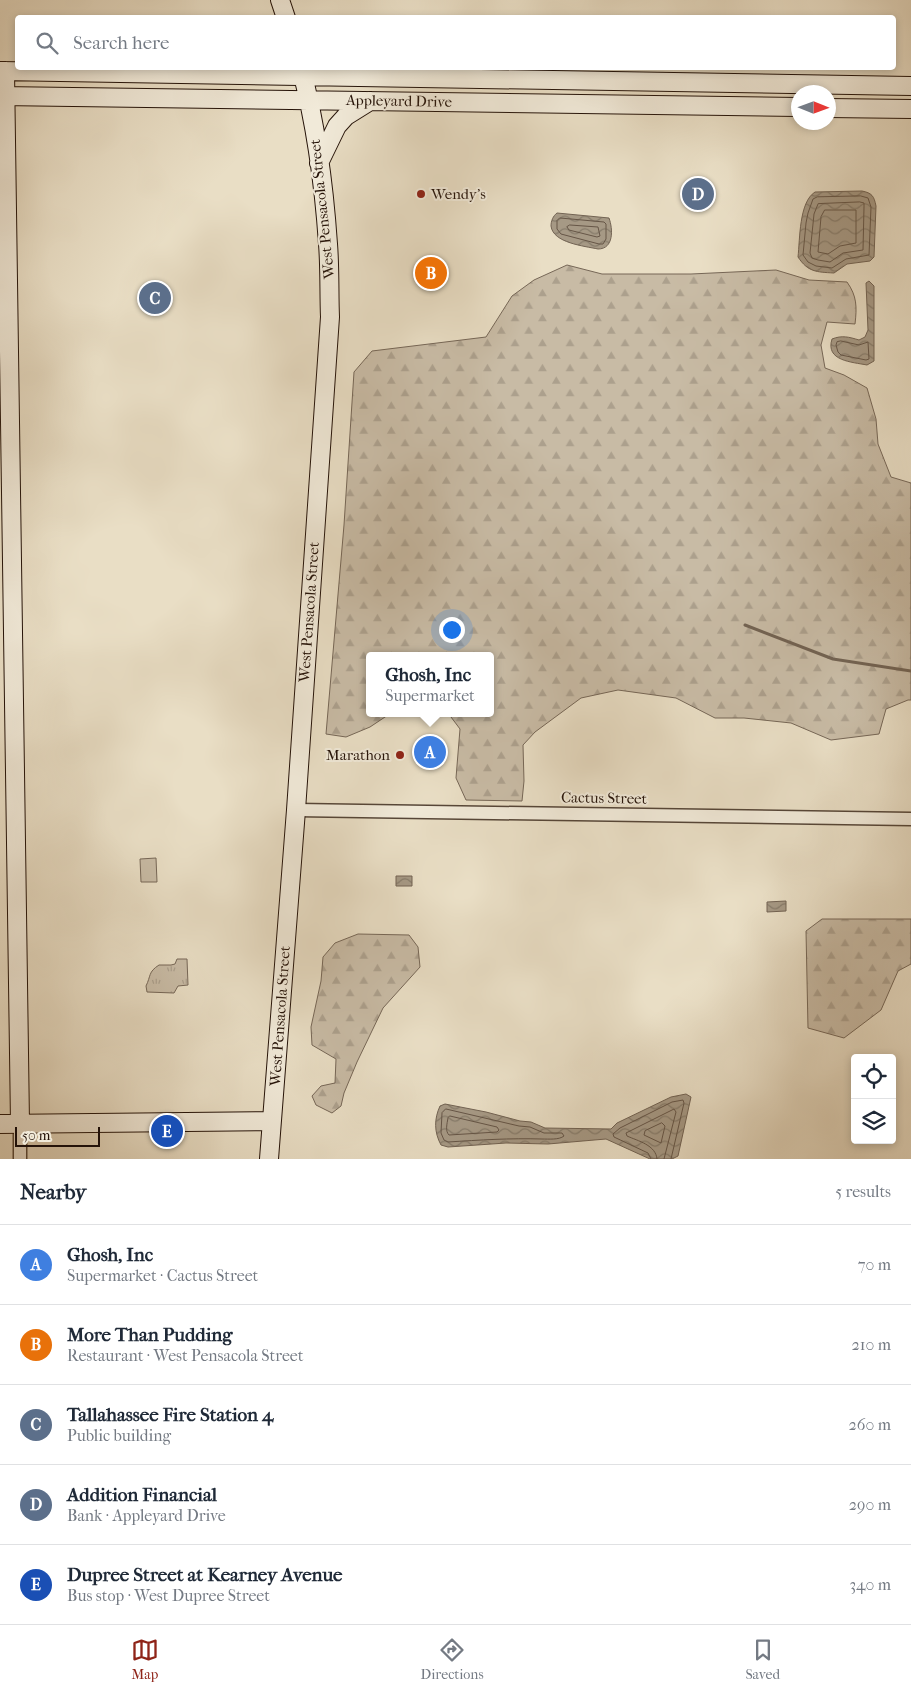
<!DOCTYPE html>
<meta charset="utf-8">
<style>
:root{--surface:#fff;--page:#f2f2f3;--text:#1f2937;--muted:#747a83;--line:#e0e1e3;--accent:#8f2418}
body{margin:0;font-family:"IM FELL French Canon",serif;background:var(--page);color:var(--text)}
.controls{position:absolute;right:15px;bottom:15px;display:grid;overflow:hidden;border-radius:5px;box-shadow:0 2px 8px #0003}
.controls button{width:45px;height:45px;display:grid;place-items:center;padding:0;border:0;border-bottom:1px solid var(--line);background:var(--surface);color:var(--text);font:25px sans-serif}
.compass{position:absolute;left:791px;top:85px;width:45px;height:45px;border-radius:50%;background:var(--surface);box-shadow:0 2px 8px #0003;rotate:91deg}
.scale{position:absolute;left:15px;bottom:12px;width:85px;box-sizing:border-box;padding-left:5px;border:2px solid #251309;border-top:0;font-size:14px;line-height:18px;white-space:nowrap;color:#251309;-webkit-text-stroke:4px #f1ead9;paint-order:stroke}
.you{position:absolute;left:451px;top:629px;width:18px;height:18px;margin:-12px;border:4px solid #fff;border-radius:50%;background:#1a73e8;box-shadow:0 0 0 8px #1a73e833}
.badge{display:grid;place-items:center;width:32px;height:32px;border-radius:50%;background:var(--accent);color:#fff;font-size:16px;font-weight:700}
.pin{position:absolute;translate:-50% -50%;border:2px solid #fff;box-shadow:0 1px 5px #0006}
.popup{position:absolute;left:366px;top:652px;width:128px;height:65px;box-sizing:border-box;display:grid;place-content:center;border-radius:5px;background:var(--surface);filter:drop-shadow(0 1px 4px #0005);font-size:16px;white-space:nowrap;color:var(--muted)}
.popup b{font-size:19px;color:var(--text)}
.popup::after{content:'';position:absolute;left:50%;top:100%;margin-left:-10px;border:10px solid transparent;border-top-color:var(--surface)}
.list{margin:0;padding:0;list-style:none}
h2{display:flex;justify-content:space-between;align-items:center;height:65px;margin:0;padding:0 20px;font-size:21px}
h2 small{font-size:16px;font-weight:400;color:var(--muted)}
.list li{display:grid;grid-template-columns:32px 1fr auto;gap:15px;align-items:center;box-sizing:border-box;height:80px;padding:0 20px;border-top:1px solid var(--line)}
.list b{display:block;font-size:19px;white-space:nowrap}
.list p{margin:0;font-size:16px;white-space:nowrap;color:var(--muted)}
.list em{font-size:16px;font-style:normal;color:var(--muted)}
.icon{flex:none;width:28px;height:28px;fill:none;stroke:currentColor;stroke-width:2;stroke-linecap:round;stroke-linejoin:round}
.map{position:relative;flex:none;width:911px;height:1159px;overflow:hidden}
.search{position:absolute;background:var(--surface);box-shadow:0 2px 8px #0003;left:15px;right:15px;top:15px;height:55px;display:flex;align-items:center;gap:12px;box-sizing:border-box;padding:0 18px;border-radius:5px;color:var(--muted);font-size:19px}
.sheet{height:465px;background:var(--surface)}
nav{display:flex;justify-content:space-around;align-items:center;box-sizing:border-box;height:70px;border-top:1px solid var(--line);background:var(--surface);font-size:14px;color:var(--muted)}
nav a{display:grid;justify-items:center;gap:2px}
nav .on{color:var(--accent)}
.map>svg:first-child{display:block}
.forest{fill:url(#forest-firs);stroke:#766757}
.park{fill:url(#park-tufts);stroke:#766757}
.pitch{fill:#c8bba5;stroke:#766757}
.water{fill:url(#water-waves);stroke:#726353}
.lines{fill:none;stroke-linecap:round;stroke-linejoin:round}
.shore{stroke:#665647;stroke-width:1}
.stream{stroke:#726353;stroke-width:3}
.street-casing{stroke:#564638;stroke-width:15}
.secondary-casing{stroke:#251309;stroke-width:20}
.street{stroke:#f1ead9;stroke-width:12}
.secondary{stroke:#f1ead9;stroke-width:18}
.poi-dot{fill:#8f2418;stroke:#f1ead9;stroke-width:2}
.labels{text-anchor:middle;stroke-width:4;stroke-linejoin:round;paint-order:stroke}
.street-label{font-size:15px;fill:#251309;stroke:#f1ead9}
.poi-label{font-size:15px;fill:#251309;stroke:#f1ead9;text-anchor:start}
</style>
<div class="map">
<svg width="911" height="1159" viewBox="0 0 911 1159">
<defs>
<pattern id="forest-firs" width="22" height="20" patternUnits="userSpaceOnUse" patternTransform="scale(1.25)"><rect width="22" height="20" fill="#c8bba5"/><path d="M5 1l3.5 6h-7zM16 11l3.5 6h-7z" fill="#aca08d"/></pattern>
<pattern id="park-tufts" width="24" height="20" patternUnits="userSpaceOnUse" patternTransform="scale(1.25)"><rect width="24" height="20" fill="#c8bba5"/><path d="M3 7l-1-3M5 7V3M7 7l1-3M15 17l-1-3M17 17v-4M19 17l1-3" fill="none" stroke="#aca08d"/></pattern>
<pattern id="water-waves" width="16" height="10" patternUnits="userSpaceOnUse" patternTransform="scale(1.25)"><rect width="16" height="10" fill="#a69985"/><path d="M0 5q4-4 8 0t8 0" fill="none" stroke="#877c6b"/></pattern>
</defs>
<rect width="100%" height="100%" fill="#e9dec5"/>
<filter id="stains"><feTurbulence type="fractalNoise" baseFrequency=".004" numOctaves="4"/><feColorMatrix values="0 0 0 0 .2 0 0 0 0 .09 0 0 0 0 .02 0 0 0 .5 -.17"/></filter>
<radialGradient id="worn" r=".72"><stop offset=".6" stop-color="#630" stop-opacity="0"/><stop offset="1" stop-color="#630" stop-opacity=".3"/></radialGradient>
<path class="forest" d="M567 265 602 274H691L776 270 809 280 847 282C857 296 857 307 855 324L827 322 821 345 825 368 844 375 867 388 876 419 878 444 891 477 911 483V700H908L886 709 879 734 831 740 791 723 744 718H715L676 698 618 690 581 698 535 732 523 745 524 781 522 801 466 800 456 778 460 729 448 713H490V656H370V713H391L370 727 346 737 326 734 344 525 354 372 372 351 486 337 512 296 534 280Z
M822 919H911V964L898 971 881 1010 844 1038 808 1028 806 931Z
M358 934 409 935 418 947 420 967 383 1008 357 1062 344 1093 341 1106 332 1113 316 1105 312 1096 321 1086 335 1083 336 1059 312 1045 311 1027 321 981 323 957 335 943Z"/>
<path class="park" d="M177 959H187L188 985 178 986 174 993 147 992 146 986C151 976 148 972 159 965H171L175 964Z"/>
<path class="pitch" d="M156 858 157 882H141L140 859Z"/>
<path class="water" d="M862 191C872 193 874 196 876 206L874 257 870 261 847 264 834 273C816 272 808 272 798 257 800 239 799 202 815 192Z
M557 213 609 218C613 229 614 249 598 249 584 246 553 243 551 226 551 221 553 216 557 213Z
M869 281 874 286V361L867 365C852 362 825 361 832 339 842 335 849 337 859 340L865 337 868 330 866 283Z
M396 876H412V886H396Z
M786 901V911L767 912V902Z
M686 1094 691 1097 678 1156 672 1159H650L606 1139 548 1144 506 1143 448 1147 441 1145C434 1132 434 1119 440 1106L445 1104 486 1112 520 1121 531 1122 545 1128 611 1129 617 1123 671 1097Z"/>
<g class="lines">
<path class="shore" d="M861 196 868 198 871 207 869 255 846 259 832 268 816 266 808 262 803 255 806 223 808 213 813 199 817 197Z
M860 202 864 203V207L863 250 843 253 830 262 818 260 812 258 810 253 813 224 814 214 818 204Z
M825 210H856V243L840 246 828 254 818 252 821 217Z
M560 218 604 222 606 224V239L603 244H599L561 234 557 229V221Z
M570 225 598 227 600 236 597 237 569 230 567 227Z
M841 341 859 345 868 342 869 359 866 360 841 355 838 352 836 345 837 342Z
M446 1109 519 1126 530 1127 544 1133H562L564 1136C559 1140 549 1139 542 1139 510 1138 480 1140 448 1142L444 1140 441 1133 442 1113Z
M450 1116 497 1127 499 1130 497 1132 449 1135C445 1131 447 1124 448 1118Z
M662 1123 665 1126 661 1143 644 1135 645 1131Z
M651 1159 648 1153 614 1137 613 1134 620 1128 672 1102 683 1100 684 1103 671 1159
M657 1159C656 1145 638 1141 627 1136L626 1133 674 1109 676 1112 664 1159"/>
<path class="stream" d="M745 625 833 659 911 671"/>
<g class="street-casing">
<path id="street" d="M296 810 911 819
M20 1123V1159"/>
</g>
<g class="secondary-casing">
<path id="secondary" d="M280 0 286 18
M0 71 911 86
M5 71 20 1123
M0 96 798 107
M828 108 911 109
M319 163 337 126 346 116 370 101
M0 1124 272 1121
M269 1159 296 810 330 317C329 293 330 269 328 244 324 185 316 125 301 68"/>
</g>
<use href="#street" class="street"/>
<use href="#secondary" class="secondary"/>
</g>
<g class="poi-dot">
<circle cx="421" cy="194" r="5"/>
<circle cx="400" cy="755" r="5"/>
</g>
<g class="labels">
<g class="street-label">
<text transform="translate(399 101) rotate(1)" y="5">Appleyard Drive</text>
<text transform="translate(322 209) rotate(-96)" y="5">West Pensacola Street</text>
<text transform="translate(309 612) rotate(-86)" y="5">West Pensacola Street</text>
<text transform="translate(604 798) rotate(1)" y="5">Cactus Street</text>
<text transform="translate(280 1016) rotate(-86)" y="5">West Pensacola Street</text>
</g>
<g class="poi-label">
<text x="431" y="199">Wendy's</text>
<text x="390" y="760" text-anchor="end">Marathon</text>
</g>
</g>
<rect width="100%" height="100%" filter="url(#stains)"/>
<rect width="100%" height="100%" fill="url(#worn)"/>
</svg>
<div class="controls">
<button><svg class="icon" aria-label="locate" viewBox="0 0 24 24"><circle cx="12" cy="12" r="6"/><path d="M12 2v4M12 18v4M2 12h4M18 12h4"/></svg></button>
<button><svg class="icon" aria-label="layers" viewBox="0 0 24 24"><path d="M12 4l9 5-9 5-9-5zM3 14l9 5 9-5"/></svg></button>
</div>
<svg class="compass" viewBox="-18 -18 36 36"><path d="M0-13l5 13h-10z" fill="#e53935"/><path d="M0 13l5-13h-10z" fill="#747a83"/></svg>
<div class="scale">50 m</div>
<div class="you"></div>
<div class="pin badge" style="left:430px;top:752px;background:#3f7fe0">A</div>
<div class="popup"><b>Ghosh, Inc</b>Supermarket</div>
<div class="pin badge" style="left:431px;top:273px;background:#e8710a">B</div>
<div class="pin badge" style="left:155px;top:298px;background:#5c6f8a">C</div>
<div class="pin badge" style="left:698px;top:194px;background:#5c6f8a">D</div>
<div class="pin badge" style="left:167px;top:1131px;background:#1a4fb4">E</div>
<div class="search"><svg class="icon" aria-label="search" viewBox="0 0 24 24"><circle cx="10" cy="10" r="6"/><path d="M15 15l6 6"/></svg>Search here</div>
</div>
<section class="sheet">
<h2>Nearby<small>5 results</small></h2>
<ul class="list">
<li><span class="badge" style="background:#3f7fe0">A</span><div><b>Ghosh, Inc</b><p>Supermarket · Cactus Street</p></div><em>70 m</em></li>
<li><span class="badge" style="background:#e8710a">B</span><div><b>More Than Pudding</b><p>Restaurant · West Pensacola Street</p></div><em>210 m</em></li>
<li><span class="badge" style="background:#5c6f8a">C</span><div><b>Tallahassee Fire Station 4</b><p>Public building</p></div><em>260 m</em></li>
<li><span class="badge" style="background:#5c6f8a">D</span><div><b>Addition Financial</b><p>Bank · Appleyard Drive</p></div><em>290 m</em></li>
<li><span class="badge" style="background:#1a4fb4">E</span><div><b>Dupree Street at Kearney Avenue</b><p>Bus stop · West Dupree Street</p></div><em>340 m</em></li>
</ul>
</section>
<nav>
<a class="on"><svg class="icon" aria-label="map" viewBox="0 0 24 24"><path d="M3 6l6-2 6 2 6-2v14l-6 2-6-2-6 2zM9 4v14M15 6v14"/></svg>Map</a>
<a><svg class="icon" aria-label="directions" viewBox="0 0 24 24"><path d="M12 3l9 9-9 9-9-9zM9 14v-3h6M13 9l2 2-2 2"/></svg>Directions</a>
<a><svg class="icon" aria-label="saved" viewBox="0 0 24 24"><path d="M7 4h10v16l-5-4-5 4z"/></svg>Saved</a>
</nav>
